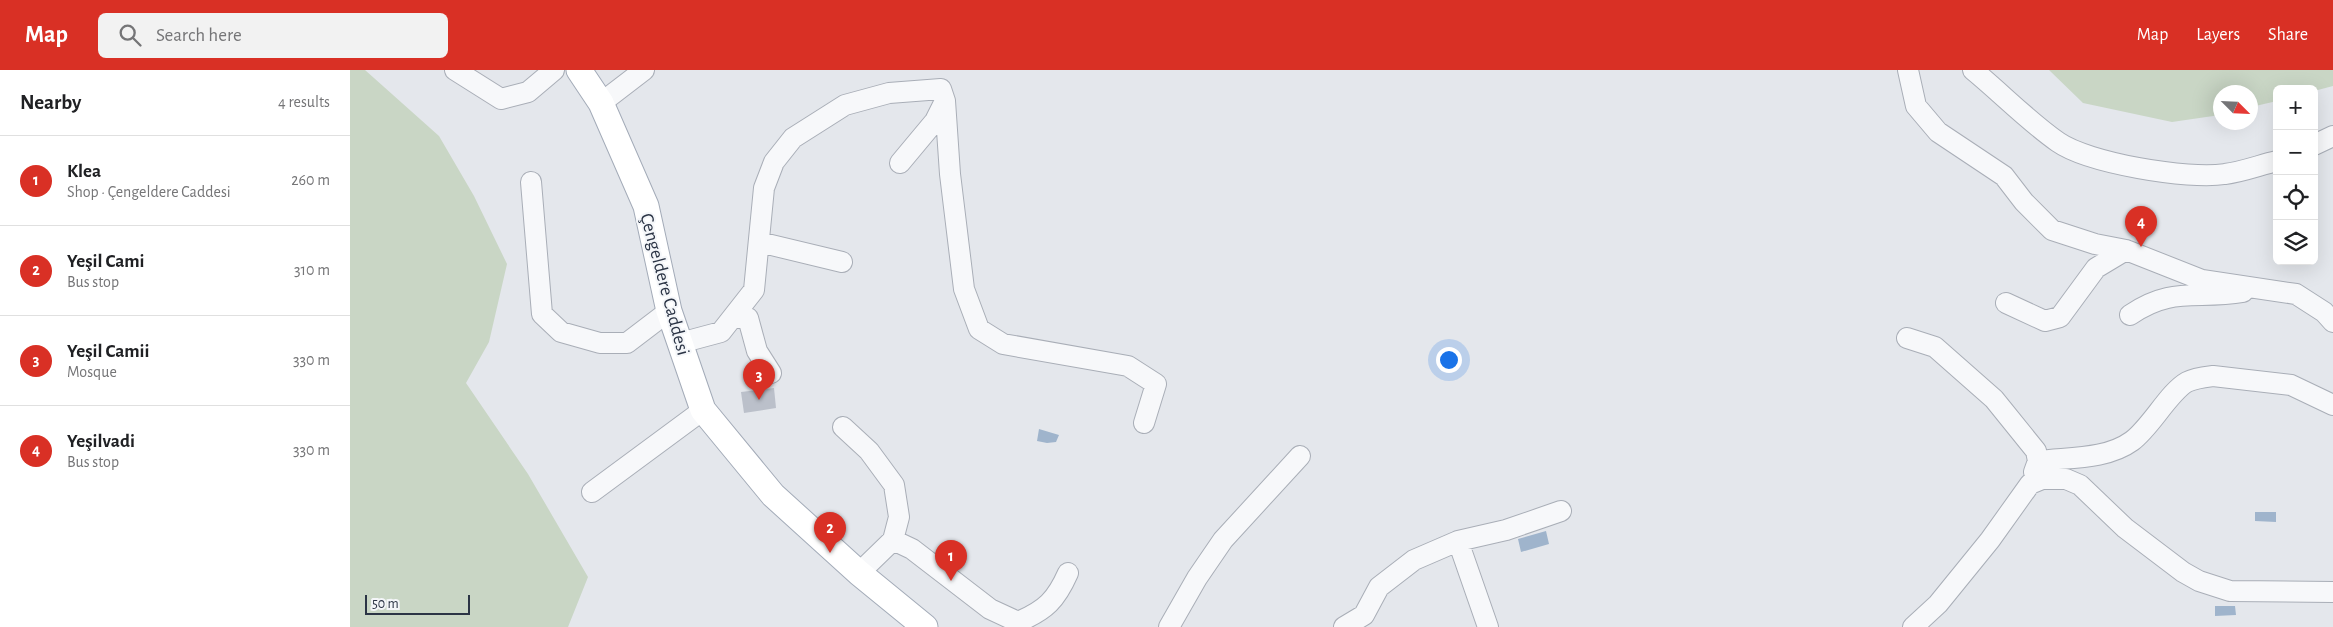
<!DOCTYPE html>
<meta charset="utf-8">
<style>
:root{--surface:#fff;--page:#f2f2f2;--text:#202124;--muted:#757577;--line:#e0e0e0;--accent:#d93025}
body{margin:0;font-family:"Alegreya Sans",sans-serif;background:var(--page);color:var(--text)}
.controls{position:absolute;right:15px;top:15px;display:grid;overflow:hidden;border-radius:8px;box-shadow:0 5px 20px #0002}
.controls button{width:45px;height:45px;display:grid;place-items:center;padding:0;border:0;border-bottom:1px solid var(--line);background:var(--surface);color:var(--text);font:25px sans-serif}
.compass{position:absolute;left:1863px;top:15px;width:45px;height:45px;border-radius:50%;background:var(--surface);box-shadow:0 5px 20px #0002;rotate:114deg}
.scale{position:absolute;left:15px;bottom:12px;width:105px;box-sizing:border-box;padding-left:5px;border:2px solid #2b3445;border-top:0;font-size:14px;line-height:18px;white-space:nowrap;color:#2b3445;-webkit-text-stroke:4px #f4f6f9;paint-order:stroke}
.you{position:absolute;left:1098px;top:289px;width:18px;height:18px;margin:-12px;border:4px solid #fff;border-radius:50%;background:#1a73e8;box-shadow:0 0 0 8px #1a73e833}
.badge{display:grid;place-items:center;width:32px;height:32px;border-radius:50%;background:var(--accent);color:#fff;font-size:16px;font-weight:700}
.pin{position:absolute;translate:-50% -41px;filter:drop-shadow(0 1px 2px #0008)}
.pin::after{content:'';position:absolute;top:26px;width:18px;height:15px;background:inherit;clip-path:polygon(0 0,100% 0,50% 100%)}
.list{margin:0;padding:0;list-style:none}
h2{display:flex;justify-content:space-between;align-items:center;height:65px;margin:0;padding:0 20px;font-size:21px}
h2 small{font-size:16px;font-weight:400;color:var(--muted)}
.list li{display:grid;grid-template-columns:32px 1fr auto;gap:15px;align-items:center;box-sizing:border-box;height:90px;padding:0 20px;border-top:1px solid var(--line)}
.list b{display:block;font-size:19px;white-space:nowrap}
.list p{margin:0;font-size:16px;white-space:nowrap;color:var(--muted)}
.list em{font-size:16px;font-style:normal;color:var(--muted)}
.icon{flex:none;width:28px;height:28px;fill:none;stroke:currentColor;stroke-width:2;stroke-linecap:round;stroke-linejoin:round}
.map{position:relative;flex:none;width:1983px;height:557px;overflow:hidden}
header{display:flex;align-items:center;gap:30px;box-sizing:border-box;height:70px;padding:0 25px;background:var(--accent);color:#fff}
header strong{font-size:24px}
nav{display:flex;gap:28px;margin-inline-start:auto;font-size:18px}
.search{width:350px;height:45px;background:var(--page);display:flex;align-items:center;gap:12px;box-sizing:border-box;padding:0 18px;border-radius:8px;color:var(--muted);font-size:19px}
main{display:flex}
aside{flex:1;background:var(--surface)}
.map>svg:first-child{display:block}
.green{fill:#c9d6c5}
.water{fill:#9fb4cc}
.building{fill:#bbc0ca}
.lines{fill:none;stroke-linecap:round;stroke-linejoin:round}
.minor-casing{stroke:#a9aeb7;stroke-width:22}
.major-casing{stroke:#a3abb8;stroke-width:27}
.minor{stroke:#f7f8fa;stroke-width:20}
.major{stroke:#fff;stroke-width:25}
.labels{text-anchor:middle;stroke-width:4;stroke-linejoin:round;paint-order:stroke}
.street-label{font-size:19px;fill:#2b3445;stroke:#f4f6f9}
</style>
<header>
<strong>Map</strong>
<div class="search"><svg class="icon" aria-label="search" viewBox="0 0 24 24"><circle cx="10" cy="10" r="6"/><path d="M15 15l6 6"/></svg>Search here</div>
<nav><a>Map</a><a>Layers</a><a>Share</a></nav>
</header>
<main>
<aside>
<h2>Nearby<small>4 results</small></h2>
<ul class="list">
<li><span class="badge">1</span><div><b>Klea</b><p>Shop · Çengeldere Caddesi</p></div><em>260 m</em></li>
<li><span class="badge">2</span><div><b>Yeşil Cami</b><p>Bus stop</p></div><em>310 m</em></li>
<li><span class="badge">3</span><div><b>Yeşil Camii</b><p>Mosque</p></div><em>330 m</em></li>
<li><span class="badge">4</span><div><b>Yeşilvadi</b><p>Bus stop</p></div><em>330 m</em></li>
</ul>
</aside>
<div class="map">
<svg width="1983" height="557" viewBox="0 0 1983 557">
<rect width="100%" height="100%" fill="#e4e7ec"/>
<path class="green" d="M0 0H15L89 66 124 126 157 194 139 272 116 313 178 404 238 507 218 557H0Z
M1699 0H1983V16L1964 21V19H1927V31L1901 37 1900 22H1870V45L1822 52 1733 33Z"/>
<path class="water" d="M689 359 709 365 706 372 697 373 687 371Z
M1905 442H1926V452L1905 451Z
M1196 461 1199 474 1171 482 1168 469Z
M1865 536H1885L1886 545 1865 546Z"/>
<path class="building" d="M424 318 426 338 394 343 391 322Z"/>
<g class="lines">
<g class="minor-casing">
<path id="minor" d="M105 0 151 29 178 22 204 0
M1558 0 1566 36 1588 62 1654 106 1674 132 1702 160 1745 174 1776 180 1852 210 1946 224 1974 242 1983 252
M1623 0C1651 23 1678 51 1708 72 1738 93 1838 110 1875 104 1892 102 1910 95 1927 91
M251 33 294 0
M1964 75 1983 66
M550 93 585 51 595 31
M181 112 192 244 211 262 250 273H277L319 241
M409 172 492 192
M1656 233 1695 251 1710 247 1746 198 1776 180
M1780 245C1822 216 1846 230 1893 222
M383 248H398L407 281 421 303
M1557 268 1585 277 1644 329 1686 381 1688 391 1684 402
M330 273 371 262 404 220 414 118 424 92 443 68 495 35 539 23 591 19 595 31 600 104 614 219 629 259 653 274 778 296 806 314 794 353
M493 357 519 381 544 415 549 447 543 470 509 503
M1688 391C1718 387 1756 390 1782 371 1801 357 1819 322 1837 312 1845 308 1855 307 1863 306L1941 315 1983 335
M242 422 353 340
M543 470 562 479 640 539 668 552C696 540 706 530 718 503
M1108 471 1138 557
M819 557 847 508 873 470 950 386
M994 557 1014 545 1029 517 1064 490 1108 471 1156 460 1211 441
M1563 557 1588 534 1640 470 1680 414 1692 409H1716L1730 415 1775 458 1833 502 1849 511 1880 521 1983 522"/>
</g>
<g class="major-casing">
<path id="major" d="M229 0 251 33 296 136 319 241 353 340 423 425 509 503 575 557"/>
</g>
<use href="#minor" class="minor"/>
<use href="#major" class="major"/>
</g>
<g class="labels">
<g class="street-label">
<text transform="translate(316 214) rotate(75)" y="7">Çengeldere Caddesi</text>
</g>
</g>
</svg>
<div class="controls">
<button>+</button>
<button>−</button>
<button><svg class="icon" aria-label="locate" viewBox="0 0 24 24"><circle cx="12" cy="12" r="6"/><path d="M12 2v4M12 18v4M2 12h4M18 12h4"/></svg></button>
<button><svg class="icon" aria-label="layers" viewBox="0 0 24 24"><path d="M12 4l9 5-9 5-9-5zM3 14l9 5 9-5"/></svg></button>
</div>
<svg class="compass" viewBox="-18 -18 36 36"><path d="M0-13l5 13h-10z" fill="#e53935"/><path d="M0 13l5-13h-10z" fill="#757577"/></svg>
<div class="scale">50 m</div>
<div class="you"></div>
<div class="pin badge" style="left:601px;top:511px">1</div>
<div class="pin badge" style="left:480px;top:483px">2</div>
<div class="pin badge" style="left:409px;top:330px">3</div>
<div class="pin badge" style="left:1791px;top:177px">4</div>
</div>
</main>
